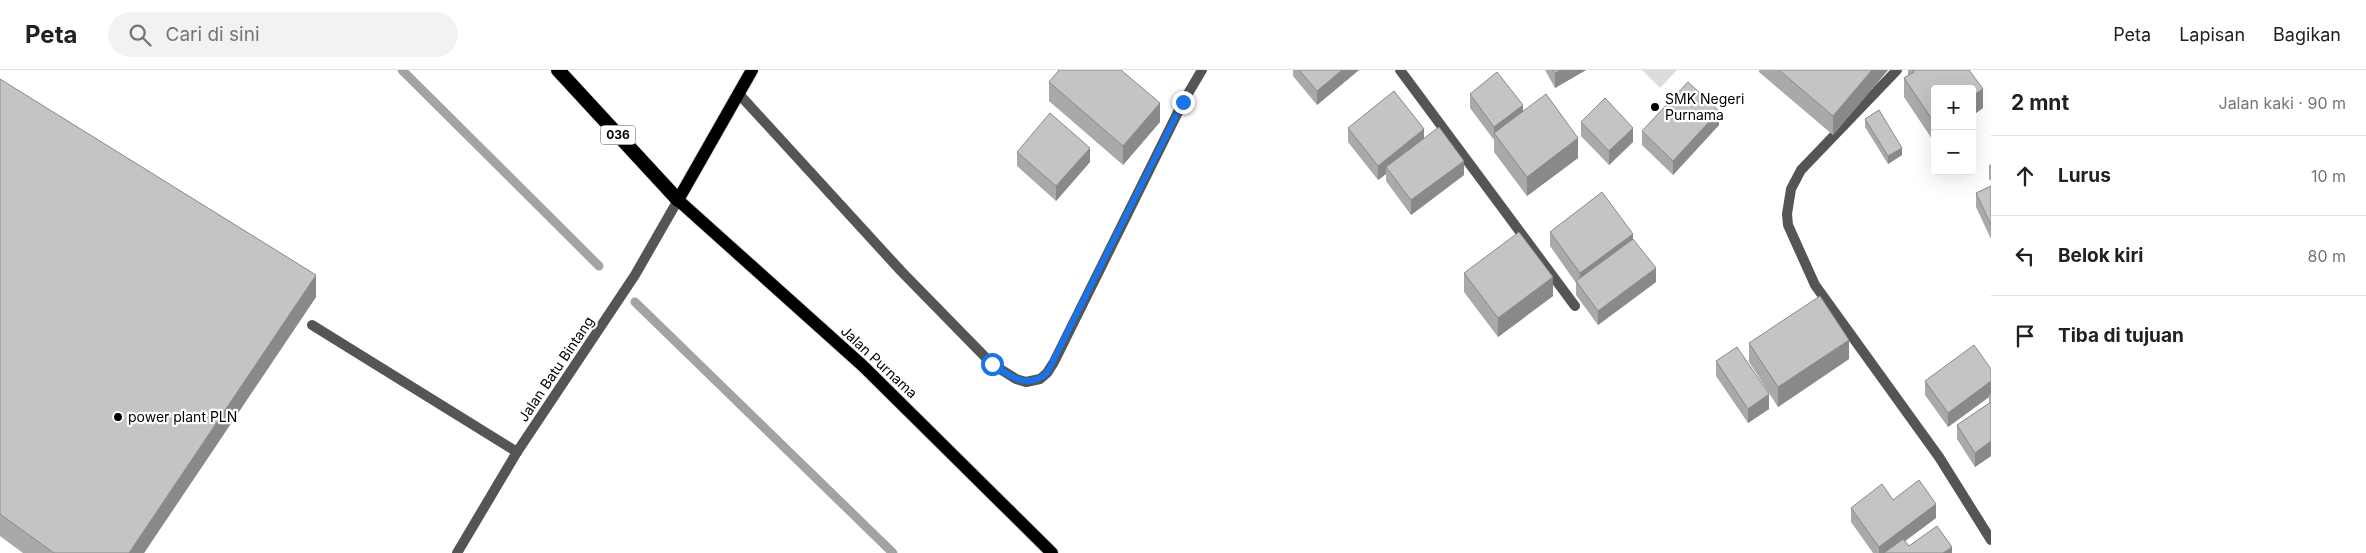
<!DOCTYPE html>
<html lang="id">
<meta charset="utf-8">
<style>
:root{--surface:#fff;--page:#f2f2f2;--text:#202124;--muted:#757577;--line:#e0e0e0}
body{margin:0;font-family:Inter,sans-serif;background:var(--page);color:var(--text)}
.controls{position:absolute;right:15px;top:15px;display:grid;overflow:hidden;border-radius:5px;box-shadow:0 5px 20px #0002}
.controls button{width:45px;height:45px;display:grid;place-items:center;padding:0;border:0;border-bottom:1px solid var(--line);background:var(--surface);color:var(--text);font:25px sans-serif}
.stop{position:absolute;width:15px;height:15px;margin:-11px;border:4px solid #1a73e8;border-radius:50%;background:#fff}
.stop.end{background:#1a73e8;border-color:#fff;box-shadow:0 1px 5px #0008}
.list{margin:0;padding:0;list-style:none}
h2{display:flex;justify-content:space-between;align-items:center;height:65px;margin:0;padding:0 20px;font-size:21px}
h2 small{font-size:16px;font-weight:400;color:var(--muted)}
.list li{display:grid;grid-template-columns:32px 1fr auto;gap:15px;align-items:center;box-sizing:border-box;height:80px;padding:0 20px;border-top:1px solid var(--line)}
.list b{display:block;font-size:19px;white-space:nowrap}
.list em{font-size:16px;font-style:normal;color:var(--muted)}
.icon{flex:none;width:28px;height:28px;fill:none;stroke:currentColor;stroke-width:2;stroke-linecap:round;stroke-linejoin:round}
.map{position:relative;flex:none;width:1991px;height:483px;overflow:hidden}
header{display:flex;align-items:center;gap:30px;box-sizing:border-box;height:70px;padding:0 25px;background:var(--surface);border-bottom:1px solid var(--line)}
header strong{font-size:24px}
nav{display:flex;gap:28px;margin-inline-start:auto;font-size:18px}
.search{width:350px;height:45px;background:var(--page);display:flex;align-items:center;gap:12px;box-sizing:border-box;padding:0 18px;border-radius:28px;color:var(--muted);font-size:19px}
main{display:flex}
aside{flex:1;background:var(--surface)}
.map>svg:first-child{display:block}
.garden{fill:#dcdcdc}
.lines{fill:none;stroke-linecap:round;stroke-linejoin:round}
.stream{stroke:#a3a3a3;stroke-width:9}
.primary-casing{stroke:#dbdbdb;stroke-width:14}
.trunk-casing{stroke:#dbdbdb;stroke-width:15}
.service{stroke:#555;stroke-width:10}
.minor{stroke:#555;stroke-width:10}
.tertiary{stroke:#555;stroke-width:10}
.primary{stroke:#000;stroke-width:12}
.trunk{stroke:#000;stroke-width:14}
.wall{fill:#a9a9a9}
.shaded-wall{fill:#898989}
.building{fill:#c4c4c4;stroke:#898989}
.route{stroke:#1a73e8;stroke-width:6}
.poi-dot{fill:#000;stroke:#fff;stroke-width:2}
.labels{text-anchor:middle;stroke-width:4.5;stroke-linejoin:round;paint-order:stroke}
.shield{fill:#fff;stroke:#4c4c4c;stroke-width:1}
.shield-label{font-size:12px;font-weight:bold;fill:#000}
.poi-label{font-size:14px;fill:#000;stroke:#fff;text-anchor:start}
.street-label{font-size:14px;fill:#000;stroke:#fff}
</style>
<header>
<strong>Peta</strong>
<div class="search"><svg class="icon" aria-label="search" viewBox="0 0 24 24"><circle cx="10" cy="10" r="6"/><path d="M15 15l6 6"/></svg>Cari di sini</div>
<nav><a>Peta</a><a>Lapisan</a><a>Bagikan</a></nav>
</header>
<main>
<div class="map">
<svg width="1991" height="483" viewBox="0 0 1991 483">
<rect width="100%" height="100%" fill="#fff"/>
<path class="garden" d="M1642 0H1677L1660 18Z"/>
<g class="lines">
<path class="stream" d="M402 0 599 196
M635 232 893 483"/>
<g class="primary-casing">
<path id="primary" d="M752 0 678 130 863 296 1052 483"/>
</g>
<g class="trunk-casing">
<path id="trunk" d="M558 0 678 130"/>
</g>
<path class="service" d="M312 255 517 382"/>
<path class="minor" d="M1400 0 1575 236
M1897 0 1801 100 1791 119 1787 144 1788 155 1815 215 1939 387 1991 470
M738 23 901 201 992 294 1016 309 1026 312 1040 309 1047 303 1054 292 1183 32 1202 0"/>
<path class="tertiary" d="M457 483 517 382 635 205 678 130"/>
<use href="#primary" class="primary"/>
<use href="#trunk" class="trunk"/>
</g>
<path class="wall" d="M1293 0H1359L1317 35 1293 6Z
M1545 0H1586L1555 18Z
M1759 0H1888L1833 65 1759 2Z
M1908 0H1969L1983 38 1934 72 1904 27V8L1908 5Z
M0 9 316 227 144 483H23L0 466Z
M1049 12 1160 52 1123 95 1049 31Z
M1470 24 1523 41 1578 88 1527 126 1494 82V70L1470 38Z
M1865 49 1902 85 1888 94 1865 57Z
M1581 52 1633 72 1609 95 1581 66Z
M1719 55 1673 105 1642 75V61Z
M1348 58 1424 68 1464 105 1411 145 1386 111V104L1378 110 1348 72Z
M1017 82 1090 92 1056 131 1017 96Z
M1991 94V111L1989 109V95Z
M1991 116V169L1976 137V123Z
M1550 162 1633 169 1656 212 1598 255 1576 225V213L1550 176Z
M1464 203 1553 226 1498 267 1464 222Z
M1749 273 1849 289 1778 337 1749 292Z
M1716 291 1769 339 1748 353 1716 306Z
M1991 299V386L1975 397 1957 369V355L1989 333V327L1948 357 1925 325V311Z
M1893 430 1936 448 1905 471 1909 476 1952 483H1873L1851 452V438Z"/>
<path class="shaded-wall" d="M1342 0H1359L1317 35V21Z
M1561 0H1586L1555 18V3Z
M1872 0H1888L1833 65V46Z
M1983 19V38L1972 46V26Z
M1160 33V52L1123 95V76Z
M1523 35V49L1494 64V57Z
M1719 41V55L1673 105V91Z
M1934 52H1935L1934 72Z
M1633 58V72L1609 95V81Z
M1424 59V73L1386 97V104L1378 110V96Z
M1578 68V88L1527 126V107Z
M1090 78V92L1056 131V116Z
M1902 78V85L1888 94V86Z
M1464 91V105L1411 145V130Z
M1633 164V178L1580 216V203Z
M1656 198V212L1598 255V241Z
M316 205V227L144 483H129Z
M1553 207V226L1498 267V248Z
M1849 270V289L1778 337V317Z
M1991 311V325L1989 324V327L1948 357V343Z
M1769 324V339L1748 353V339Z
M1991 371V386L1975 397V383Z
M1936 434V448L1889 483H1879V477Z
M1952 477V483H1943Z"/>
<path class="building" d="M1059 0H1121L1160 33 1123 76 1049 12Z
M1299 0H1342L1317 21Z
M1553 0H1561L1555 3Z
M1779 0H1872L1833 46Z
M1913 0H1969L1983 19 1972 26V19H1935V52H1934L1904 8 1914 2Z
M1497 2 1523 35 1494 57 1470 24Z
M0 9 316 205 129 483H54L0 444Z
M1688 12 1719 41 1673 91 1642 61Z
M1394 21 1424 59 1378 96 1348 58Z
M1546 24 1578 68 1527 107 1494 63Z
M1605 28 1633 58 1609 81 1581 52Z
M1879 40 1902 78 1888 86 1865 49Z
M1050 43 1090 78 1056 116 1017 82Z
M1439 57 1464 91 1411 130 1386 97Z
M1991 116V155L1976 123Z
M1602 122 1633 164 1580 203 1550 162Z
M1519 162 1553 207 1498 248 1464 203Z
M1633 169 1656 198 1598 241 1576 211Z
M1820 226 1849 270 1778 317 1749 273Z
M1974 275 1991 299V311L1948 343 1925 311Z
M1737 277 1769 324 1748 339 1716 291Z
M1991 332V371L1975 383 1957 355Z
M1919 410 1936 434 1879 477 1851 438 1882 414 1893 430Z
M1937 456 1952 477 1943 483H1884L1903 469 1909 476Z"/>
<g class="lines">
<path class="route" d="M992 294C1010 306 1027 320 1047 303L1183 32"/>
</g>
<g class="poi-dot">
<circle cx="1655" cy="37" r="5"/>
<circle cx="118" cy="347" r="5"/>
</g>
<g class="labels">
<rect class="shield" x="600.5" y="55.5" width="35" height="19" rx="4"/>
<g class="shield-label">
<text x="618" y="69">036</text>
</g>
<g class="poi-label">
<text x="1665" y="34">SMK Negeri<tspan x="1665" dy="16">Purnama</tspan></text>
<text x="128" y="352">power plant PLN</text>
</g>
<g class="street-label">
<text transform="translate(879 292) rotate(43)" y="5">Jalan Purnama</text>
<text transform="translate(556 299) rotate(-56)" y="5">Jalan Batu Bintang</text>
</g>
</g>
</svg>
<div class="controls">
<button>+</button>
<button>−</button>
</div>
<div class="stop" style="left:992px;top:294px"></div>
<div class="stop end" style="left:1183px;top:32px"></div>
</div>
<aside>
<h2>2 mnt<small>Jalan kaki · 90 m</small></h2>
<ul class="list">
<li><svg class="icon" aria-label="ahead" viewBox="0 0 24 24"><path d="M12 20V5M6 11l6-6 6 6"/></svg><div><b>Lurus</b></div><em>10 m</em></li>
<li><svg class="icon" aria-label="left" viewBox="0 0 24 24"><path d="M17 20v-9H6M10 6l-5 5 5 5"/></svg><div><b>Belok kiri</b></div><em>80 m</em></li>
<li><svg class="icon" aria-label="arrive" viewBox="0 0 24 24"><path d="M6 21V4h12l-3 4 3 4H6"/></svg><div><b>Tiba di tujuan</b></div></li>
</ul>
</aside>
</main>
